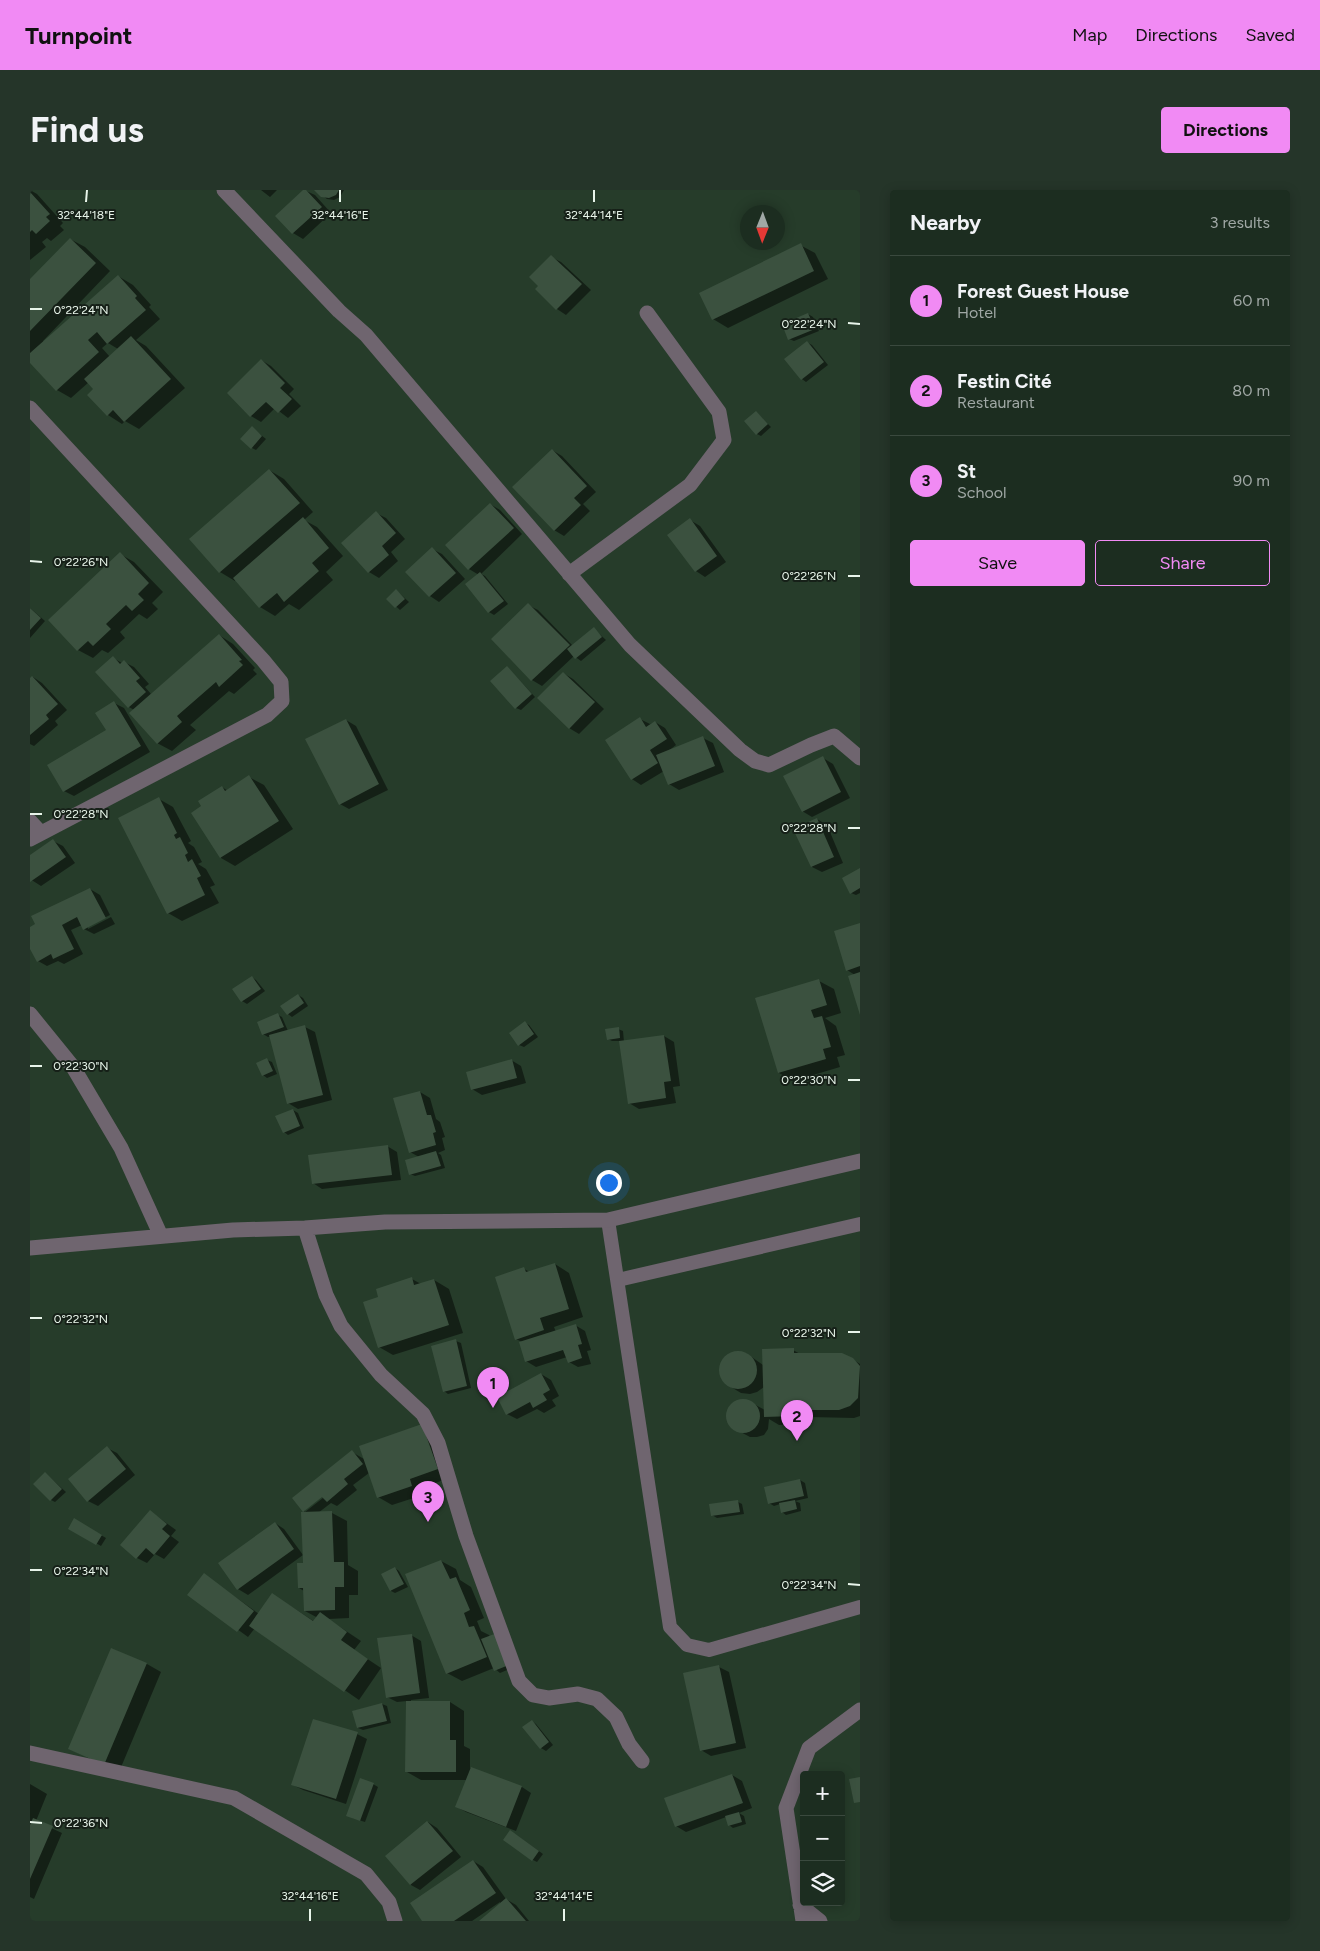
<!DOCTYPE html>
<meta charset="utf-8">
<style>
:root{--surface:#1c2d20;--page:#253529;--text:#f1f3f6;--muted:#a0a8a5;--line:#3a493e;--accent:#f18af4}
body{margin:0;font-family:Figtree,sans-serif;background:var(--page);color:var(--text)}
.controls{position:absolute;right:15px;bottom:15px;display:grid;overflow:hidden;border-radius:5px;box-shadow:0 2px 12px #0003}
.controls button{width:45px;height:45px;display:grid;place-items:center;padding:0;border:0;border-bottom:1px solid var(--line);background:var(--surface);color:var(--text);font:25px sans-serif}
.compass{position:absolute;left:710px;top:15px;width:45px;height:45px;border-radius:50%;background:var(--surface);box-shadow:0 2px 12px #0003;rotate:181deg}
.you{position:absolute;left:578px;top:992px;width:18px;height:18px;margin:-12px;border:4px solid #fff;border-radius:50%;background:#1a73e8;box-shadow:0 0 0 8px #1a73e833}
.badge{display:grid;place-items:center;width:32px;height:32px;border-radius:50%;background:var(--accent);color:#111;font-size:16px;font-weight:700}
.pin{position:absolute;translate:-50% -41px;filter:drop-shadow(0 1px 2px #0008)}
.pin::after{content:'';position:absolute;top:26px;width:18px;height:15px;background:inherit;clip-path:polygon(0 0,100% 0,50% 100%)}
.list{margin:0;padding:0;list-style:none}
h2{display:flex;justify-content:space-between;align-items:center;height:65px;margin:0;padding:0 20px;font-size:21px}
h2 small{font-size:16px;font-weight:400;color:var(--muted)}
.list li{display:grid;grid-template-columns:32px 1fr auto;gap:15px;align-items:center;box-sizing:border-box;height:90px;padding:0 20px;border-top:1px solid var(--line)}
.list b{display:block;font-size:19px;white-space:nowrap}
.list p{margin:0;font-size:16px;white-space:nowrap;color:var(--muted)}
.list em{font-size:16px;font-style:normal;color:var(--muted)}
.actions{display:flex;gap:10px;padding:15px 20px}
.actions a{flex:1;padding:11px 0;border:1px solid var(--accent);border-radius:5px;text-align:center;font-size:18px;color:var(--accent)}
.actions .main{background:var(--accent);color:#111}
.icon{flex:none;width:28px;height:28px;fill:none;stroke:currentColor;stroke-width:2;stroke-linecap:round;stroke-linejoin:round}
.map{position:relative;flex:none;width:830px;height:1731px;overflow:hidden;border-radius:5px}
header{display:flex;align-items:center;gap:30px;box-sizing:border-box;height:70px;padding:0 25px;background:var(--accent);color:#111}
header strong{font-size:24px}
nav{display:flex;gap:28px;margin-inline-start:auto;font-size:18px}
.intro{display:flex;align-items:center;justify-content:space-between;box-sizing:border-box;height:120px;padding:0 30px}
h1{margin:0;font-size:35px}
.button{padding:12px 22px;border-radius:5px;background:var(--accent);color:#111;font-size:18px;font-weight:700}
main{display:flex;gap:30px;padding:0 30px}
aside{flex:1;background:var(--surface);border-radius:5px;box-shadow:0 2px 12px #0003}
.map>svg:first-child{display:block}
.shadow{fill:#0007;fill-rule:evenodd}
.building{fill:#3b513f}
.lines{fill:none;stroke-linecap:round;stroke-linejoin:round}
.lane{stroke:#6f656f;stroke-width:14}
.street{stroke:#6f656f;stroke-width:15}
.ticks{fill:none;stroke:#e8f5ea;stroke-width:2}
.ticks-label{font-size:12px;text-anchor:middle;fill:#e8f5ea;stroke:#162018;stroke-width:4;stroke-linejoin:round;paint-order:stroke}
</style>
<header>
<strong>Turnpoint</strong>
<nav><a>Map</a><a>Directions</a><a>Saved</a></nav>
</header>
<div class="intro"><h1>Find us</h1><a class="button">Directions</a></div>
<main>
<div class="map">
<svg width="830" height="1731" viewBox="0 0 830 1731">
<rect width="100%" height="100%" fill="#263c2a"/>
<path class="shadow" d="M0 0 7 4 33 33 30 36 34 40 21 51 17 48 12 52 16 57 0 70Z
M231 0H247L240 7Z
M274 0 285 5 301 23 273 49 263 43Z
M285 0H314L310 7 304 10 297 9Z
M40 49 55 57 80 81 13 151 14 152 88 86 103 95 121 115 119 117 130 129 106 150 116 156 155 198 109 239 95 231 92 234 78 225 65 199 59 192 41 208 27 200 0 171V91ZM78 153 88 159 80 167 72 158Z
M770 55 785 63 798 89 698 138 683 129Z
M521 67 531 72 561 100 536 125 527 119Z
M778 124 783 127 789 141 764 151 759 149Z
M778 153 782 155 798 175 776 192 772 189Z
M231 170 241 176 264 199 259 204 271 216 258 228 245 218 231 232 221 226 198 203Z
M726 222 741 237 731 246 727 244Z
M226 241 236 249 226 260 222 258Z
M522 260 532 266 566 302 553 314 560 321 534 346 524 340Z
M239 280 254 289 283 322 274 330 287 337 313 366 296 382 303 390 269 420 259 414 245 426 230 417 206 389 205 391 190 382 161 349Z
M460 314 470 320 492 344 451 384 455 386 478 414 464 425 459 422 437 394 449 385 439 379 416 355Z
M346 323 356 328 375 349 361 362 368 371 349 388 339 382 312 353Z
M660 330 670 336 696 372 675 387 666 381Z
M402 359 412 364 435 389 409 412 400 406Z
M90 364 104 372 133 402 122 413 128 419 117 429 109 424 90 442 95 448 78 463 72 460 63 468 48 460Z
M367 401 379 412 370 420 358 409Z
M498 415 508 420 543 456 564 439 576 450 551 471 544 466 512 496 502 490 462 449Z
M0 418 15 431 0 448Z
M189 445 203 454 225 478 223 480 227 484 204 504 199 501 160 535 166 540 142 561 127 553 104 520 99 517 67 483 83 468 92 473 94 472 104 477 119 494 115 497 121 504Z
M477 478 481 481 505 507 491 520 486 518Z
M533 483 543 489 574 519 549 544 539 538Z
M3 487 12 493 37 520 25 531 28 535 4 556 0 554V490Z
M84 513 94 518 120 562 44 606 34 601 77 541Z
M610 529 620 534 625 532 635 538 646 555 637 562 673 548 683 553 694 582 649 600 639 594 634 581 611 595 602 589Z
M316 530 326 536 358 600 319 619 310 614Z
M793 568 803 574 820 608 782 627 772 621Z
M219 587 234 595 263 639 205 676 191 668 162 623 173 616 192 597 198 601Z
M129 609 143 617 161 651 158 653 164 657 172 672 168 674 176 679 185 695 180 697 189 713 152 731 138 723Z
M787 629 797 635 813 673 792 682 782 677 765 639Z
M23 651 33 656 45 673 11 696 0 689V667Z
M830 680V703L826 705 821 703Z
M60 699 70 705 80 725 58 736V739L81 727 85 734 64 744 54 739 52 735 41 740 53 764 34 774 28 771 17 776 8 771 0 756V738Z
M830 735V822L825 785 817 780Z
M222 787 226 790 235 801 217 814 212 811Z
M789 791 804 799 811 823 795 828 806 836 815 865 807 867 810 877 763 891 749 883Z
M268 805 273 808 278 816 262 827 258 824Z
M248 825 252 827 258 841 275 837 285 842 302 910 268 919 258 913 241 846 238 847 233 844Z
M495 833 499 835 508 847 494 857 489 855Z
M588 839 593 841 594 852 634 846 644 852 650 896 643 897 646 913 609 919 599 913 590 851H582L578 849Z
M237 870 242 872 247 884 237 888 233 885Z
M481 870 491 876 496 893 452 905 442 899Z
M390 902 400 908 406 929 410 932 415 947 412 948 415 960 408 963 411 965 415 978 385 986 380 984 389 967 380 962Z
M263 920 268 923 274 938 258 945 254 942Z
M357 956 367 962 371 990 292 999 283 993Z
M525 1074 539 1083 553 1127 524 1137 526 1142 545 1135 555 1141 561 1160 557 1161 561 1174 548 1177 539 1172 537 1167 506 1177 496 1171 492 1152 486 1149 494 1079 500 1082Z
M382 1089 391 1094 404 1090 419 1099 433 1143 363 1165 349 1157 350 1107Z
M426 1151 431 1153 441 1198 418 1204 414 1201Z
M763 1160 772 1165 822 1169 830 1174V1226L824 1228 779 1227 780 1234 749 1235 739 1229 738 1239 734 1245 727 1247H720L703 1238 699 1232 697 1225 699 1218 710 1210 718 1211 735 1220 734 1197 727 1202 720 1204 711 1203 701 1197 694 1192 690 1184V1177L693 1169 700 1164 707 1162 716 1163 733 1175Z
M511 1184 521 1190 529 1206 522 1210 526 1216 514 1223 507 1219 487 1229 477 1224Z
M392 1236 406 1244 422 1287 394 1297 396 1304 362 1315 348 1307 339 1283 323 1295 327 1300 307 1316 301 1313 288 1323H302L317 1331 318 1375 328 1381V1405H319V1428L298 1429 331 1451 324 1460 351 1478 329 1510 225 1438 218 1447 159 1404 174 1385 229 1424 242 1404 285 1432 288 1428 275 1421 274 1401 269 1398 268 1374H274L272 1323H278L274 1321 264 1308 322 1262 334 1269 330 1257ZM296 1302 298 1304 275 1322V1318Z
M77 1258 87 1263 105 1285 68 1316 58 1311Z
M15 1283 36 1302 25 1312 21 1310Z
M770 1290 775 1293 778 1308 765 1311 770 1313 771 1321 756 1325 752 1322 750 1314 744 1316 739 1313Z
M708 1312 712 1314 714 1324 687 1328 682 1325Z
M121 1322 146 1340 141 1346 149 1352 134 1369 125 1364 117 1373 107 1368Z
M45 1330 76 1348 71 1356 40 1338Z
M245 1333 254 1339 273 1365 218 1405 208 1399Z
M411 1371 426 1379 430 1390 441 1397 454 1428 447 1431 451 1441 459 1445 484 1477 470 1483 464 1478 432 1491 417 1483Z
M365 1378 369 1381 378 1397 365 1403 361 1401Z
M381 1445 391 1451 399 1508 381 1510V1512H420L434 1521V1556L440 1559V1578L492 1597 501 1603 486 1641 436 1622 427 1617 437 1590H391L377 1582V1511L367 1512 357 1507Z
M82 1459 117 1474 131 1482 89 1582 39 1559Z
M689 1477 699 1482 716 1558 681 1566 671 1560Z
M352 1514 357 1516 361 1533 333 1540 328 1538 324 1521Z
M502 1531 506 1534 523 1555 516 1561 511 1558 494 1537Z
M327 1544 337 1549 316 1614 273 1600 263 1595Z
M702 1585 712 1591 722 1618 709 1623 714 1626 716 1634 703 1638 699 1635 696 1627 656 1642 646 1636Z
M0 1594 17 1604 6 1631 32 1643 4 1709 0 1707Z
M343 1594 348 1597 335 1632 322 1628Z
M398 1632 407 1638 431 1667 390 1700 381 1695 357 1666Z
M485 1644 513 1664 507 1672 503 1670Z
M443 1671 453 1677 476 1709 486 1715 499 1731H451L471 1714 470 1712 442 1731H394Z"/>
<path class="building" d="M273 0H276L292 17 262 44 245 26Z
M284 0H309L306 5 299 8 291 7Z
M0 2 20 24 16 27 20 31 6 44 2 40 0 42Z
M40 48 66 73 0 141V89Z
M771 53 784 81 682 130 669 103Z
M521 65 552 94 526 120 505 99 508 96 499 87Z
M88 85 107 106 105 108 116 120 77 154 67 142 58 150 69 162 26 201 0 173V163Z
M778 123 785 139 758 150 752 134Z
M101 146 141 189 94 232 83 220 77 226 57 205 63 199 54 189Z
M777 151 794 172 771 190 754 169Z
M231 169 255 193 250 198 262 209 248 223 236 212 220 227 197 203Z
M726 221 738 234 726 245 714 231Z
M222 236 232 246 221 259 210 249Z
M522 259 557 296 544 308 551 315 524 341 482 297Z
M239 279 270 313 189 383 159 349Z
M460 313 484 338 438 380 415 355Z
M346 321 366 343 352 356 359 365 338 383 311 353Z
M273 327 299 358 282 373 289 381 254 412 247 403 229 418 203 388Z
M660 328 687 366 665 382 637 345Z
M402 357 426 383 399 407 375 382Z
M90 362 119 393 108 404 114 410 102 421 96 415 76 434 81 439 63 456 58 451 47 461 18 430Z
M450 382 474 411 458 423 435 394Z
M366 399 375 409 365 418 356 409Z
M498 413 540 455 501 491 461 449Z
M0 418 11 428 0 440Z
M564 437 572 447 545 469 537 459Z
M189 444 212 470 209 471 213 475 189 497 186 492 147 526 152 532 127 554 99 523Z
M83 466 90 474 94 470 110 488 106 491 116 502 98 518 65 482Z
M477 476 502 504 485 519 460 491Z
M533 482 565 512 539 539 507 508Z
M2 486 28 514 16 525 19 529 0 545V488Z
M84 511 111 556 33 602 17 575 76 540 65 523Z
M610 527 616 537 625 531 637 549 620 560 628 573 601 590 575 550Z
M316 529 349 594 309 615 275 549Z
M673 546 685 576 638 595 626 565Z
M793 566 811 602 772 622 753 586Z
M219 585 249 631 190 668 161 623 171 616 168 611 192 596 195 601Z
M129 607 147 643 144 645 146 649 150 647 158 663 155 665 158 672 162 669 171 686 167 688 175 705 137 724 88 628Z
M787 628 804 667 781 677 763 639Z
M23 649 36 667 0 692V665Z
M830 678V698L820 704 812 688Z
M60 698 76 728 53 740 47 727 32 735 44 759 23 769 21 764 7 772 0 759V737L5 734 1 726Z
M830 733V776L816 781 804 741Z
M830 782V825L818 786Z
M222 786 231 799 211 812 202 799Z
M789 789 797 815 781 820 784 828 792 826 801 857 793 859 796 869 748 883 725 808Z
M268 804 274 813 257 825 250 816Z
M248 823 254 837 232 845 227 832Z
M495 831 504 844 488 856 479 843Z
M275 835 293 905 257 914 239 845Z
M589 837 590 848 577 850 575 839Z
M634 845 641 891 634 892 636 908 598 914 589 851Z
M237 868 243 881 232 886 226 873Z
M482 869 487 888 441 900 436 882Z
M390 901 397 925H401L406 942 403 943 406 955 379 963 363 908Z
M263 919 270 936 253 943 245 926Z
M358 955 362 985 282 994 278 965Z
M406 961 411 976 379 985 375 970Z
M525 1073 539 1119 510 1128 514 1140 485 1150 465 1087 494 1077 496 1082Z
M382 1087 384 1095 404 1089 419 1135 348 1158 333 1112 348 1107 346 1099Z
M546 1134 552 1154 548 1155 552 1168 538 1173 533 1160 495 1172 489 1152Z
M426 1149 437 1196 413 1202 401 1156Z
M764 1158V1163H812L823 1168 830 1176 828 1208 820 1216 809 1220H765L766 1226 734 1227 732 1159Z
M689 1180a19 19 0 1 1 38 0a19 19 0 1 1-38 0Z
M511 1183 520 1200 513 1204 517 1210 503 1218 500 1212 476 1225 467 1207Z
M696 1226a17 17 0 1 1 34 0a17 17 0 1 1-34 0Z
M392 1234 408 1279 380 1289 382 1296 347 1308 329 1256Z
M77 1256 96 1279 57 1312 38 1289Z
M322 1260 333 1274 314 1289 318 1294 297 1312 292 1307 273 1322 262 1308Z
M15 1282 32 1299 20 1311 3 1294Z
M770 1289 774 1306 738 1314 734 1297Z
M708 1310 710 1322 681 1326 679 1314Z
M765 1310 767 1319 751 1323 749 1313Z
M120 1320 137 1334 132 1339 140 1346 124 1365 116 1358 106 1369 90 1355Z
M302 1321 304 1372H314V1397H305V1420L274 1421 273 1398H268L267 1373H273L271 1322Z
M44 1328 72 1345 66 1355 38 1339Z
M245 1332 264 1359 207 1400 188 1373Z
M411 1370 420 1389 426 1387 440 1420 434 1423 439 1437 444 1436 457 1467 416 1484 375 1384Z
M365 1377 374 1394 360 1401 351 1384Z
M174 1383 224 1421 207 1442 157 1405Z
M242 1403 283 1431 290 1422 317 1442 311 1450 338 1469 314 1502 219 1436Z
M467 1443 481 1474 464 1481 451 1449Z
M382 1444 390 1503 356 1508 347 1448Z
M81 1458 117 1473 74 1575 38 1559Z
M689 1475 706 1553 670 1561 653 1483Z
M376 1511H420V1550H426V1582H375Z
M352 1513 357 1531 327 1538 322 1521Z
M283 1529 328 1542 306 1609 261 1595Z
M502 1530 519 1552 510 1559 492 1537Z
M441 1577 492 1596 476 1637 425 1617Z
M702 1584 713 1613 645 1637 634 1608Z
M830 1587V1612L824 1613 819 1589Z
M330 1588 344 1593 330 1631 316 1626Z
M709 1622 712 1632 698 1636 695 1626Z
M3 1628 23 1636 0 1689V1635Z
M397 1631 423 1661 380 1695 355 1666Z
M480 1640 509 1661 502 1671 473 1650Z
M443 1670 466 1703 424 1731H392L380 1713Z
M476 1708 496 1731H449Z"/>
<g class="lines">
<path class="lane" d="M578 1030 640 1437 657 1455 679 1460 830 1417
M588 1090 830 1034"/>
<path class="street" d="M194 0 309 121 336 145 600 455 710 560 725 571 739 575 781 555 804 546 830 568
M0 218 233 470 251 492 252 511 237 525 0 649
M539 384 660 295 694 250 689 222 617 123
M0 631 11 643
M0 824 43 877 91 958 131 1046
M275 1038 296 1105 311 1136 351 1185 393 1224 408 1253 436 1346 489 1491 503 1505 519 1508 548 1504 567 1509 586 1527 599 1554 612 1571
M0 1058 203 1040 275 1038 355 1032 578 1030 830 971
M0 1563 204 1608 336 1684 359 1712 365 1731
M770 1715 790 1731
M773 1731 756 1618 779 1558 830 1520"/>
</g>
<path class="ticks" d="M56 12 57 0M310 12V0M564 12V0M0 119H12M818 133 830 134M0 371 12 372M818 386H830M0 624H12M818 638H830M0 876H12M818 890H830M0 1128H12M818 1142H830M0 1380H12M818 1394 830 1395M0 1632 12 1633M280 1731V1719M534 1731V1719"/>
<g class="ticks-label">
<text x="56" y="29">32°44'18"E</text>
<text x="310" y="29">32°44'16"E</text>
<text x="564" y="29">32°44'14"E</text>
<text x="51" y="124">0°22'24"N</text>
<text x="779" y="138">0°22'24"N</text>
<text x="51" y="376">0°22'26"N</text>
<text x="779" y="390">0°22'26"N</text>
<text x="51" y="628">0°22'28"N</text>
<text x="779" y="642">0°22'28"N</text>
<text x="51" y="880">0°22'30"N</text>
<text x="779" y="894">0°22'30"N</text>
<text x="51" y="1133">0°22'32"N</text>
<text x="779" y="1147">0°22'32"N</text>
<text x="51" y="1385">0°22'34"N</text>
<text x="779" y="1399">0°22'34"N</text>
<text x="51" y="1637">0°22'36"N</text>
<text x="280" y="1710">32°44'16"E</text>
<text x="534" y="1710">32°44'14"E</text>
</g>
</svg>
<div class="controls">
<button>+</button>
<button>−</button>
<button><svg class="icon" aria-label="layers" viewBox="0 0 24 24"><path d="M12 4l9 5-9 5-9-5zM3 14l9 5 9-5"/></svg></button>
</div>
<svg class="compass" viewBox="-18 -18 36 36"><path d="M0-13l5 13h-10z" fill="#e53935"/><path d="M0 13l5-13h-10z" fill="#a0a8a5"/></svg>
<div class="you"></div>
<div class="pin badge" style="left:463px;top:1218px">1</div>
<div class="pin badge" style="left:767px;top:1251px">2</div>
<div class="pin badge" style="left:398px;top:1332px">3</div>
</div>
<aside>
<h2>Nearby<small>3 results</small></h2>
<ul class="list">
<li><span class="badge">1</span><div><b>Forest Guest House</b><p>Hotel</p></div><em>60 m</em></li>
<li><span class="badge">2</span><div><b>Festin Cité</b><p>Restaurant</p></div><em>80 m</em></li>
<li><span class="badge">3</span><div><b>St</b><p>School</p></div><em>90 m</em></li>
</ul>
<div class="actions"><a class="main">Save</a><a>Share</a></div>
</aside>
</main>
